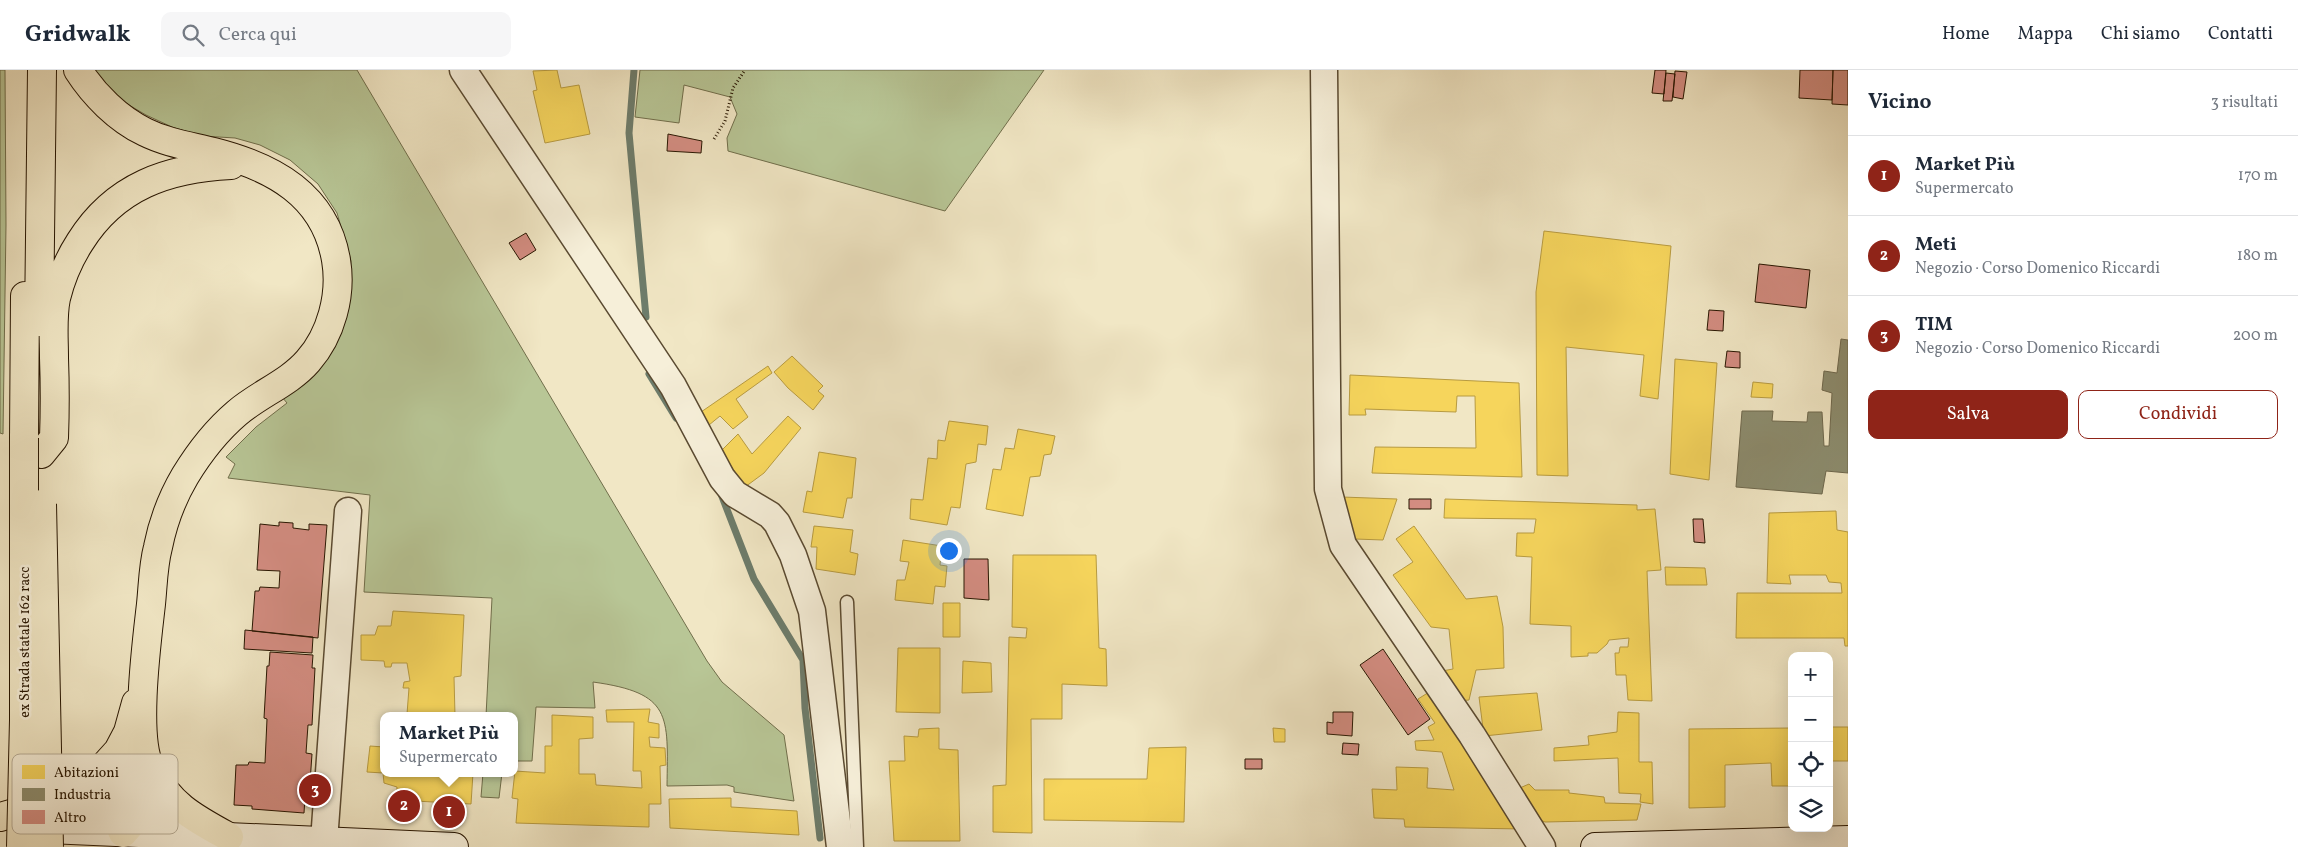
<!DOCTYPE html>
<html lang="it">
<meta charset="utf-8">
<style>
:root{--surface:#fff;--page:#f6f6f7;--text:#1f2937;--muted:#747a83;--line:#e0e1e3;--accent:#8f2418}
body{margin:0;font-family:Vollkorn,serif;background:var(--page);color:var(--text)}
.controls{position:absolute;right:15px;bottom:15px;display:grid;overflow:hidden;border-radius:10px;box-shadow:0 5px 20px #0002}
.controls button{width:45px;height:45px;display:grid;place-items:center;padding:0;border:0;border-bottom:1px solid var(--line);background:var(--surface);color:var(--text);font:25px sans-serif}
.you{position:absolute;left:948px;top:480px;width:18px;height:18px;margin:-12px;border:4px solid #fff;border-radius:50%;background:#1a73e8;box-shadow:0 0 0 8px #1a73e833}
.badge{display:grid;place-items:center;width:32px;height:32px;border-radius:50%;background:var(--accent);color:#fff;font-size:16px;font-weight:700}
.pin{position:absolute;translate:-50% -50%;border:2px solid #fff;box-shadow:0 1px 5px #0006}
.popup{position:absolute;left:380px;top:642px;width:138px;height:65px;box-sizing:border-box;display:grid;place-content:center;border-radius:10px;background:var(--surface);filter:drop-shadow(0 1px 4px #0005);font-size:16px;white-space:nowrap;color:var(--muted)}
.popup b{font-size:19px;color:var(--text)}
.popup::after{content:'';position:absolute;left:50%;top:100%;margin-left:-10px;border:10px solid transparent;border-top-color:var(--surface)}
.list{margin:0;padding:0;list-style:none}
h2{display:flex;justify-content:space-between;align-items:center;height:65px;margin:0;padding:0 20px;font-size:21px}
h2 small{font-size:16px;font-weight:400;color:var(--muted)}
.list li{display:grid;grid-template-columns:32px 1fr auto;gap:15px;align-items:center;box-sizing:border-box;height:80px;padding:0 20px;border-top:1px solid var(--line)}
.list b{display:block;font-size:19px;white-space:nowrap}
.list p{margin:0;font-size:16px;white-space:nowrap;color:var(--muted)}
.list em{font-size:16px;font-style:normal;color:var(--muted)}
.actions{display:flex;gap:10px;padding:15px 20px}
.actions a{flex:1;padding:11px 0;border:1px solid var(--accent);border-radius:10px;text-align:center;font-size:18px;color:var(--accent)}
.actions .main{background:var(--accent);color:#fff}
.icon{flex:none;width:28px;height:28px;fill:none;stroke:currentColor;stroke-width:2;stroke-linecap:round;stroke-linejoin:round}
.map{position:relative;flex:none;width:1848px;height:777px;overflow:hidden}
header{display:flex;align-items:center;gap:30px;box-sizing:border-box;height:70px;padding:0 25px;background:var(--surface);border-bottom:1px solid var(--line)}
header strong{font-size:24px}
nav{display:flex;gap:28px;margin-inline-start:auto;font-size:18px}
.search{width:350px;height:45px;background:var(--page);display:flex;align-items:center;gap:12px;box-sizing:border-box;padding:0 18px;border-radius:10px;color:var(--muted);font-size:19px}
main{display:flex}
aside{flex:1;background:var(--surface)}
.map>svg:first-child{display:block}
.green{fill:#b8c696;stroke:#706e4b}
.homes{fill:#f6d55c;stroke:#b89b40}
.industry{fill:#8c8c6e;stroke:#6e684d}
.lines{fill:none;stroke-linecap:round;stroke-linejoin:round}
.stream{stroke:#6d7c6b;stroke-width:7}
.building{fill:#d48d82;stroke:#271500}
.service-casing{stroke:#5a4a31;stroke-width:15}
.minor-casing{stroke:#5a4a31;stroke-width:29}
.secondary-casing{stroke:#271500;stroke-width:30}
.trunk-casing{stroke:#271500;stroke-width:30}
.path{stroke:#271500;stroke-width:3;stroke-dasharray:1 2.5;stroke-linecap:butt}
.service{stroke:#f6efd9;stroke-width:12}
.minor{stroke:#f6efd9;stroke-width:26}
.secondary{stroke:#f6efd9;stroke-width:28}
.trunk{stroke:#f1e7c5;stroke-width:28}
.trunk-bridge-casing{stroke:#271500;stroke-width:30;stroke-linecap:butt}
.trunk-bridge{stroke:#f1e7c5;stroke-width:28}
.labels{text-anchor:middle;stroke-width:5;stroke-linejoin:round;paint-order:stroke}
.street-label{font-size:14px;fill:#271500;stroke:#f6efd9}
.key{fill:#f6efd9;stroke:#b8ae98;stroke-width:1}
.key-label{font-size:14px;fill:#271500}
</style>
<header>
<strong>Gridwalk</strong>
<div class="search"><svg class="icon" aria-label="search" viewBox="0 0 24 24"><circle cx="10" cy="10" r="6"/><path d="M15 15l6 6"/></svg>Cerca qui</div>
<nav><a>Home</a><a>Mappa</a><a>Chi siamo</a><a>Contatti</a></nav>
</header>
<main>
<div class="map">
<svg width="1848" height="777" viewBox="0 0 1848 777">
<rect width="100%" height="100%" fill="#f1e7c5"/>
<filter id="stains"><feTurbulence type="fractalNoise" baseFrequency=".004" numOctaves="4"/><feColorMatrix values="0 0 0 0 .2 0 0 0 0 .09 0 0 0 0 .02 0 0 0 .5 -.17"/></filter>
<radialGradient id="worn" r=".72"><stop offset=".6" stop-color="#630" stop-opacity="0"/><stop offset="1" stop-color="#630" stop-opacity=".3"/></radialGradient>
<path class="green" d="M0 0H5L6 155 3 364 0 363Z
M91 0H357L707 591 722 612 784 665 794 731 734 722V717L727 715 667 716C668 645 672 623 593 612L595 638 536 637 532 691H514V646H486L492 528 364 522 370 425 228 408 235 394 226 387 256 357 287 333 282 327 348 233 351 191 337 143 318 114 290 90 260 75 235 68 202 66 172 57 146 45 117 28Z
M640 0H1044L945 141 728 81 727 68 737 44 730 27 684 15 679 53 635 47Z
M483 703H502L499 728 481 727Z"/>
<path class="homes" d="M557 0 561 18 579 15 590 64 545 73 533 21 537 20 533 1Z
M1544 161 1671 176 1658 329 1640 326 1644 285 1566 277 1568 406 1537 405 1536 222Z
M792 286 823 316 818 321 824 326 813 340 788 318 774 302Z
M1675 289 1717 293 1709 410 1670 404Z
M768 296 772 303 736 329 748 347 733 359 720 346 709 355 701 342Z
M1350 305 1519 313 1522 407 1372 403 1375 377 1476 378 1475 326H1457L1456 342 1365 339 1366 345H1349Z
M1753 312 1773 314 1772 328 1751 327Z
M788 346 801 358 764 403 745 417 721 381 738 364 752 384Z
M949 351 988 356 986 375 978 374 976 392 966 394 960 438 951 437 947 455 910 449 911 429 923 430 928 388 937 389 938 370 945 371Z
M1018 359 1055 366 1051 384 1044 385 1040 406 1030 407 1023 446 986 439 993 399 1001 400 1005 378 1014 379Z
M819 382 856 388 852 428H847L843 448 803 442 807 421 812 422Z
M1342 427 1397 429 1383 470 1355 469Z
M1445 429 1637 435V440L1655 439 1661 500 1647 501 1652 631 1628 630 1626 605H1616L1615 583H1619L1620 577H1628L1629 568 1609 570 1607 574 1597 583H1588V586L1571 587V556L1530 554 1532 487 1516 486 1517 463H1534L1536 449 1444 448Z
M1836 441 1837 460 1848 462V576H1845L1844 568H1736L1737 523H1842L1841 513 1829 512 1826 505H1789L1791 514 1767 513 1769 443Z
M814 456 853 460 850 482 858 484 855 505 816 499 817 477H811Z
M1414 456 1466 529 1497 526 1503 557 1504 598 1476 600 1469 630 1458 631 1442 601 1453 599 1449 559 1431 557 1393 505 1413 492 1396 469Z
M903 470 942 476 940 495 947 496 945 517 935 516 933 534 895 530 897 510H905L909 492 900 491Z
M1013 485H1096L1099 578 1106 579 1107 616 1062 614V649H1031L1032 763 993 762V716L1006 715 1009 567 1026 568 1027 558 1012 557Z
M1665 497 1705 498 1707 515H1666Z
M943 533H960V567H943Z
M393 541 464 545 461 606 454 607 455 646 407 644 409 618H403L404 612 410 611 407 593H392L391 597H385L384 591 361 590V565H375L378 556H391Z
M898 578H940V643L896 642Z
M963 591 991 593 992 622 962 623Z
M1434 619 1523 759 1405 757 1404 749 1374 748 1372 719 1397 720 1396 697 1428 698 1427 718 1454 720 1442 682 1416 680 1415 671 1434 670 1428 657 1435 653 1418 629Z
M1537 623 1542 660 1484 666 1479 627Z
M650 639 648 652 659 654V668L649 667 650 677 665 678 666 695 660 696 661 734H649V757L516 753 518 729 512 728 515 701 545 703V676H552V645L593 647V668L579 669V704H595L596 715 642 718 641 701H633L634 652H607L606 640Z
M1618 642 1639 643V692H1652L1653 734 1640 732 1641 724 1619 723 1618 688 1554 691V678L1589 675 1588 666 1617 662Z
M1829 657H1848V691H1829Z
M939 658V679L958 680 960 771H894L889 691H905L904 666 918 667 919 659Z
M1273 658 1285 659V672H1274Z
M1792 658V716H1772L1771 693 1725 695V737L1689 738V659Z
M370 676 384 677V703H473L471 734 396 730 397 717 384 713 383 703 367 702Z
M1186 677 1184 752 1044 750V709H1147L1149 678Z
M1529 714 1535 720H1569V723L1604 727 1605 733 1641 734 1637 750 1545 752 1535 748 1513 721Z
M731 728V737L797 741 799 765 670 758 669 729Z"/>
<path class="industry" d="M1841 269 1848 270V403L1826 401 1822 424 1736 417 1742 341H1773L1772 351 1807 352 1808 342H1822L1824 376H1829L1832 323 1822 320 1824 301 1837 303Z"/>
<g class="lines">
<path class="stream" d="M634 0 629 63 646 247
M649 304 676 348
M721 424 754 509 803 590 805 638 820 768"/>
</g>
<path class="building" d="M1655 0H1666L1664 24 1652 23Z
M1800 0H1833L1832 30 1799 28Z
M1833 0H1848V35L1832 34Z
M1675 1 1687 2 1683 29 1673 27Z
M1666 3 1675 4 1672 31H1663Z
M668 64 702 71 701 83 667 81Z
M526 163 536 180 520 190 509 173Z
M1759 194 1810 200 1806 238 1755 232Z
M1709 240 1724 241 1723 261 1707 260Z
M1727 281 1740 282V298L1725 297Z
M1409 429H1431V439H1409Z
M1693 449H1703L1705 473 1694 472Z
M279 452 293 453V458L309 460V454L327 455 318 568 252 561 255 521H259L260 517 279 518 280 501 257 500 260 454 279 456Z
M964 489H988L989 530 964 528Z
M245 560 313 567 312 583 244 579Z
M1383 579 1430 649 1408 665 1360 595Z
M270 582 313 585 312 598H315L312 655H308L306 683 312 684 309 727H305L304 743 252 739V736L234 735 236 695H248L249 692 265 693 267 649 264 648 267 596H269Z
M1333 642H1353L1352 666 1327 664V652L1333 653Z
M1343 673 1359 674 1358 685 1342 684Z
M1245 689H1262V699H1245Z"/>
<g class="lines">
<g class="service-casing">
<path id="service" d="M847 532 857 777"/>
</g>
<g class="minor-casing">
<path id="minor" d="M463 0 673 316 722 408 735 424 770 445 777 453 793 485 812 541 840 777
M1324 0 1328 419 1343 475 1472 665 1542 777
M324 771 348 441"/>
</g>
<g class="secondary-casing">
<path id="secondary" d="M26 758 454 777
M1595 777 1848 770"/>
</g>
<g class="trunk-casing">
<path id="trunk" d="M78 0C94 25 118 49 145 62 167 73 190 76 214 82 273 97 325 125 336 190 342 225 331 265 308 291 289 313 259 324 237 343 217 360 199 383 185 406 172 428 163 452 158 477 153 496 153 515 151 534 147 570 134 666 150 697 169 735 194 748 229 767
M39 252 42 0
M24 368 25 226
M41 384 54 368C55 341 55 315 54 288 54 268 52 247 56 228 61 208 69 189 80 172 115 116 168 98 231 95
M136 633 128 662 118 681 111 714 112 739 123 763C147 737 147 730 149 696
M0 747 42 735 89 713 117 682"/>
</g>
<path class="path" d="M714 69 725 51 733 18 745 0"/>
<use href="#service" class="service"/>
<use href="#minor" class="minor"/>
<use href="#secondary" class="secondary"/>
<use href="#trunk" class="trunk"/>
<g class="trunk-bridge-casing">
<path id="trunk-bridge" d="M42 434 49 777
M21 777 24 650V368"/>
</g>
<use href="#trunk-bridge" class="trunk-bridge"/>
</g>
<g class="labels">
<g class="street-label">
<text transform="translate(24 572) rotate(-90)" y="5">ex Strada statale 162 racc</text>
</g>
</g>
<rect x="12" y="684" width="166" height="80" rx="8" class="key"/>
<rect x="22" y="695" width="23" height="14" fill="#f6d55c"/>
<rect x="22" y="718" width="23" height="13" fill="#8c8c6e"/>
<rect x="22" y="740" width="23" height="14" fill="#d48d82"/>
<g class="key-label">
<text x="54" y="707">Abitazioni</text>
<text x="54" y="729">Industria</text>
<text x="54" y="752">Altro</text>
</g>
<rect width="100%" height="100%" filter="url(#stains)"/>
<rect width="100%" height="100%" fill="url(#worn)"/>
</svg>
<div class="controls">
<button>+</button>
<button>−</button>
<button><svg class="icon" aria-label="locate" viewBox="0 0 24 24"><circle cx="12" cy="12" r="6"/><path d="M12 2v4M12 18v4M2 12h4M18 12h4"/></svg></button>
<button><svg class="icon" aria-label="layers" viewBox="0 0 24 24"><path d="M12 4l9 5-9 5-9-5zM3 14l9 5 9-5"/></svg></button>
</div>
<div class="you"></div>
<div class="pin badge" style="left:449px;top:742px">1</div>
<div class="popup"><b>Market Più</b>Supermercato</div>
<div class="pin badge" style="left:404px;top:736px">2</div>
<div class="pin badge" style="left:315px;top:720px">3</div>
</div>
<aside>
<h2>Vicino<small>3 risultati</small></h2>
<ul class="list">
<li><span class="badge">1</span><div><b>Market Più</b><p>Supermercato</p></div><em>170 m</em></li>
<li><span class="badge">2</span><div><b>Meti</b><p>Negozio · Corso Domenico Riccardi</p></div><em>180 m</em></li>
<li><span class="badge">3</span><div><b>TIM</b><p>Negozio · Corso Domenico Riccardi</p></div><em>200 m</em></li>
</ul>
<div class="actions"><a class="main">Salva</a><a>Condividi</a></div>
</aside>
</main>
